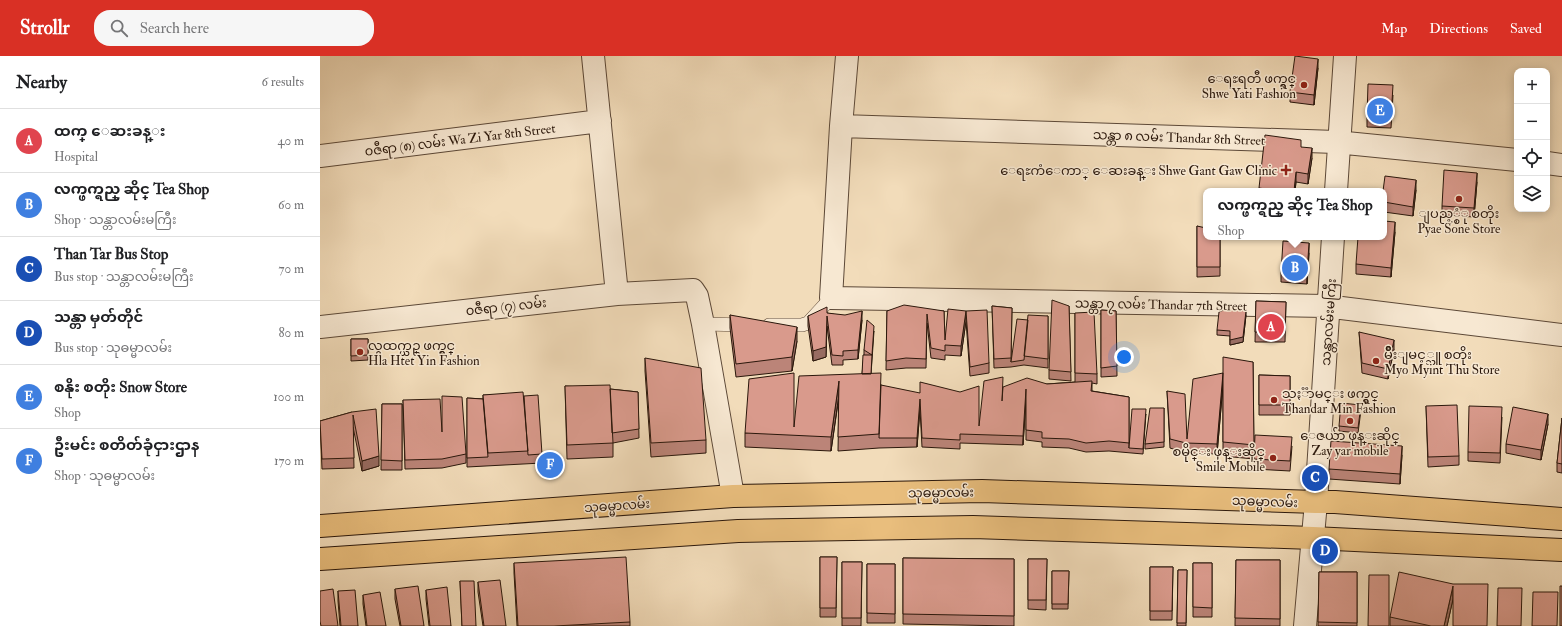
<!DOCTYPE html>
<meta charset="utf-8">
<style>
:root{--surface:#fff;--page:#f6f6f6;--text:#202124;--muted:#757577;--line:#e0e0e0;--accent:#d93025}
body{margin:0;font-family:"IM FELL Double Pica","Noto Sans Myanmar",serif;background:var(--page);color:var(--text)}
.controls{position:absolute;right:12px;top:12px;display:grid;overflow:hidden;border-radius:8px;box-shadow:0 2px 10px #0003}
.controls button{width:36px;height:36px;display:grid;place-items:center;padding:0;border:0;border-bottom:1px solid var(--line);background:var(--surface);color:var(--text);font:20px sans-serif}
.you{position:absolute;left:804px;top:301px;width:14px;height:14px;margin:-10px;border:3px solid #fff;border-radius:50%;background:#1a73e8;box-shadow:0 0 0 6px #1a73e833}
.badge{display:grid;place-items:center;width:26px;height:26px;border-radius:50%;background:var(--accent);color:#fff;font-size:13px;font-weight:700}
.pin{position:absolute;translate:-50% -50%;border:2px solid #fff;box-shadow:0 1px 4px #0006}
.popup{position:absolute;left:883px;top:132px;width:184px;height:52px;box-sizing:border-box;display:grid;place-content:center;border-radius:8px;background:var(--surface);filter:drop-shadow(0 1px 3px #0005);font-size:13px;white-space:nowrap;color:var(--muted)}
.popup b{font-size:15px;color:var(--text)}
.popup::after{content:'';position:absolute;left:50%;top:100%;margin-left:-8px;border:8px solid transparent;border-top-color:var(--surface)}
.list{margin:0;padding:0;list-style:none}
h2{display:flex;justify-content:space-between;align-items:center;height:52px;margin:0;padding:0 16px;font-size:17px}
h2 small{font-size:13px;font-weight:400;color:var(--muted)}
.list li{display:grid;grid-template-columns:26px 1fr auto;gap:12px;align-items:center;box-sizing:border-box;height:64px;padding:0 16px;border-top:1px solid var(--line)}
.list b{display:block;font-size:15px;white-space:nowrap}
.list p{margin:0;font-size:13px;white-space:nowrap;color:var(--muted)}
.list em{font-size:13px;font-style:normal;color:var(--muted)}
.icon{flex:none;width:22px;height:22px;fill:none;stroke:currentColor;stroke-width:2;stroke-linecap:round;stroke-linejoin:round}
.map{position:relative;flex:none;width:1242px;height:570px;overflow:hidden}
header{display:flex;align-items:center;gap:24px;box-sizing:border-box;height:56px;padding:0 20px;background:var(--accent);color:#fff}
header strong{font-size:19px}
nav{display:flex;gap:22px;margin-inline-start:auto;font-size:14px}
.search{width:280px;height:36px;background:var(--page);display:flex;align-items:center;gap:10px;box-sizing:border-box;padding:0 14px;border-radius:16px;color:var(--muted);font-size:15px}
main{display:flex}
aside{flex:1;background:var(--surface)}
.map>svg:first-child{display:block}
.lines{fill:none;stroke-linecap:round;stroke-linejoin:round}
.lane-casing{stroke:#5c4837;stroke-width:14}
.street-casing{stroke:#5c4837;stroke-width:24}
.primary-casing{stroke:#2a170b;stroke-width:24}
.lane{stroke:#f7e8d2;stroke-width:13}
.street{stroke:#f7e8d2;stroke-width:22}
.primary{stroke:#e9be7d;stroke-width:22}
.wall{fill:#bb8478;stroke:#2a170b}
.shaded-wall{fill:#986c62;stroke:#2a170b}
.building{fill:#d99a8c;stroke:#2a170b}
.poi-dot{fill:#8f2418;stroke:#f7e8d2;stroke-width:1.5}
.labels{text-anchor:middle;stroke-width:3;stroke-linejoin:round;paint-order:stroke}
.poi-label{font-size:13px;fill:#2a170b;stroke:#f7e8d2;text-anchor:end}
.street-label{font-size:13px;fill:#2a170b;stroke:#f7e8d2}
</style>
<header>
<strong>Strollr</strong>
<div class="search"><svg class="icon" aria-label="search" viewBox="0 0 24 24"><circle cx="10" cy="10" r="6"/><path d="M15 15l6 6"/></svg>Search here</div>
<nav><a>Map</a><a>Directions</a><a>Saved</a></nav>
</header>
<main>
<aside>
<h2>Nearby<small>6 results</small></h2>
<ul class="list">
<li><span class="badge" style="background:#e0444e">A</span><div><b>ထက္ ေဆးခန္း</b><p>Hospital</p></div><em>40 m</em></li>
<li><span class="badge" style="background:#3f7fe0">B</span><div><b>လက္ဖက္ရည္ ဆိုင္ Tea Shop</b><p>Shop · သန္တာလမ်းမကြီး</p></div><em>60 m</em></li>
<li><span class="badge" style="background:#1a4fb4">C</span><div><b>Than Tar Bus Stop</b><p>Bus stop · သန္တာလမ်းမကြီး</p></div><em>70 m</em></li>
<li><span class="badge" style="background:#1a4fb4">D</span><div><b>သန္တာ မှတ်တိုင်</b><p>Bus stop · သုဓမ္မာလမ်း</p></div><em>80 m</em></li>
<li><span class="badge" style="background:#3f7fe0">E</span><div><b>စနိုး စတိုး Snow Store</b><p>Shop</p></div><em>100 m</em></li>
<li><span class="badge" style="background:#3f7fe0">F</span><div><b>ဦးမင်း စတိတ်ခုံငှားဌာန</b><p>Shop · သုဓမ္မာလမ်း</p></div><em>170 m</em></li>
</ul>
</aside>
<div class="map">
<svg width="1242" height="570" viewBox="0 0 1242 570">
<rect width="100%" height="100%" fill="#f2dcba"/>
<filter id="stains"><feTurbulence type="fractalNoise" baseFrequency=".005" numOctaves="4"/><feColorMatrix values="0 0 0 0 .2 0 0 0 0 .09 0 0 0 0 .02 0 0 0 .5 -.17"/></filter>
<radialGradient id="worn" r=".72"><stop offset=".6" stop-color="#630" stop-opacity="0"/><stop offset="1" stop-color="#630" stop-opacity=".3"/></radialGradient>
<g class="lines">
<g class="lane-casing">
<path id="lane" d="M383 268 427 269
M449 269H482L488 267 511 242"/>
</g>
<g class="street-casing">
<path id="street" d="M273 0 297 238
M527 0 521 70 511 242 1005 250 1242 279
M521 70 1016 86 1197 104
M0 100 280 65
M1227 107 1242 109
M1016 135 1025 0
M0 271 297 238 373 234 377 240 383 268 413 440
M985 570 996 446 1013 181"/>
</g>
<g class="primary-casing">
<path id="primary" d="M0 470 413 440 662 435 996 446H1015L1242 463
M0 503 418 475 653 471 993 482 1242 494"/>
</g>
<use href="#lane" class="lane"/>
<use href="#street" class="street"/>
<use href="#primary" class="primary"/>
</g>
<path class="wall" d="M998 12 994 49 970 46V36Z
M1073 39 1071 72 1047 71V61Z
M981 91 992 102 988 128 976 126 975 135H939V132Z
M1157 126 1154 161 1122 159V150Z
M1096 134 1093 160 1064 156V135Z
M877 170 900 181V220L877 221Z
M1075 176 1071 221 1036 218V208Z
M989 197 987 228 961 226V217Z
M936 245 966 246 965 286H935Z
M672 250 692 252 691 306 708 264 728 260V312L704 309 691 311 674 312Z
M749 250 751 325 729 323V314Z
M781 254 796 255 797 320 781 321Z
M567 255H624L625 284 646 255 669 307V317L650 320 646 265 641 300 625 299V304L611 302 607 267 606 312H586L566 314Z
M507 257 542 264 538 303 523 304V309H512L507 270 506 301 493 305 488 270V260Z
M755 257 777 318V328L772 327V335L809 341V392L826 358 823 398 789 395 766 396 749 392 722 391V386L706 384V343L703 389 640 387V393L602 391 600 353 597 391 559 392 518 395 519 341 511 395 425 391V377L474 371 542 318 544 299V294L554 275 552 304 551 318 561 329 659 370 683 334 727 328 755 326Z
M410 259 477 285 472 315 416 321 410 272Z
M926 259 923 286 910 289V280L897 279V274Z
M1039 276 1074 293 1068 323 1042 317Z
M31 283H48V304L31 305Z
M325 302 386 384V397L331 401 325 315Z
M933 306 934 400 972 390 970 415 934 413V403L903 400V329L897 398 866 397 850 392 847 335 867 383 903 317Z
M939 319 970 320V359H939Z
M245 330 290 333 318 336 319 382 293 387V401L247 403Z
M163 339 204 340 222 398V407L147 411V342L163 343Z
M83 344 122 375 146 398V407L122 412 85 413Z
M62 348H82V414H61Z
M1106 350 1139 400V409L1108 411Z
M844 352V391L825 393V388Z
M1041 354 1038 377 1019 375V370Z
M32 356 59 410 42 415 33 371 34 412 2 413 0 365Z
M1182 361 1180 407 1148 405V396Z
M1242 362V417L1237 416V407Z
M1228 368 1221 404 1186 397V388Z
M1082 399 1080 428 1009 423V413Z
M500 501H517L516 561H500Z
M583 502 694 503V570L583 568Z
M708 503H727L726 554 708 553Z
M916 504H960V570H915Z
M522 506H542L541 570H522Z
M194 507 310 566V570H197L194 517Z
M873 507H892V561H873Z
M547 508H575V567H547Z
M830 511H853L852 564H830Z
M858 514H867L866 570H857Z
M732 515H749L748 553H732Z
M999 516H1037V570H998Z
M140 525 156 570H142Z
M158 526 186 570H163L158 536Z
M75 533 104 570H80L75 543Z
M106 534 131 570H109L106 543Z
M18 535 38 570H20L18 545Z
M43 539 66 570H46L43 548Z
M1133 543 1127 570H1070V561Z"/>
<path class="shaded-wall" d="M998 3V12L994 49V39Z
M992 92V102L988 128V118Z
M976 116V126L975 135H974Z
M1157 117V126L1154 161V152Z
M1096 124V134L1093 160V151Z
M1075 166V176L1071 221V212Z
M989 187V197L987 228V218Z
M542 255V264L538 303V294Z
M646 255V265L641 300V290Z
M926 255V259L923 286 910 289V284Z
M507 260 506 301 493 305V295Z
M477 271V285L472 315V301Z
M1074 284V293L1068 323V313Z
M903 320V329L897 398V388Z
M519 325V338L511 395V381Z
M706 333V343L703 389V380Z
M600 343V353L597 391V382Z
M1228 358V368L1221 404V394Z
M1082 390V399L1080 428V418Z
M59 400V410L42 415V405Z
M1133 530V543L1127 570H1124Z"/>
<path class="building" d="M975 0 998 3 994 39 970 36Z
M1048 28 1073 29 1071 62 1047 61Z
M945 79 981 84V91L992 92 988 118 976 116 974 135H958L939 132Z
M1124 114 1157 117 1154 152 1122 150Z
M1065 120 1096 124 1093 151 1064 146V135H1063Z
M1064 165 1075 166 1071 212 1036 208 1038 181H1064Z
M877 170 886 172V181H900V211H877Z
M963 185 989 187 987 218 961 217Z
M732 244 749 250 751 316 729 314Z
M936 245 966 246 965 276H935Z
M584 249 624 255 625 284 628 253 646 255 641 290 625 289V295L611 292 607 258 606 303 586 302 566 305 567 255Z
M672 250 692 252 691 302 674 303Z
M507 251V257L525 259 542 255 538 294 523 295V300L512 299 507 260 506 291 493 295 488 260Z
M911 251 926 255 923 281 910 284V275L897 274 899 256Z
M667 254 669 307 650 311 646 255Z
M781 254 796 255 797 310 781 312Z
M774 256 777 318 755 317V257Z
M410 259 477 271 472 301 416 308Z
M708 259 728 260V303L704 300Z
M697 263 708 264 704 304 691 306Z
M547 264 554 270 552 299 544 294Z
M1039 276 1074 284 1068 313 1042 307Z
M31 283H48V299L31 300Z
M543 299H552L551 318H542Z
M903 301 933 306 934 389 903 386Z
M325 302 381 312 386 384 331 387Z
M474 317V371L479 320 561 317 559 378 518 381 519 325 511 381 425 377 429 323Z
M903 317 897 388 866 387 850 383 847 335 865 338 867 383 873 323Z
M939 319 970 320V349H939Z
M683 321 682 345 683 331 707 322 727 328 772 325 771 335 809 341V387L789 385 766 387 749 383 722 382V376L706 374V333L703 380 640 378V384L602 382 600 343 597 382H559L561 329 600 337V326L640 336 659 330V370L664 325Z
M290 329 293 387 247 389 245 330Z
M290 333 318 336 319 373 292 377Z
M203 336 208 395 168 397 163 339Z
M218 339 222 398 208 399 204 340Z
M122 340 142 341 146 398 122 403 85 404 83 344 120 343 122 376Z
M147 342 163 343 168 401 147 402Z
M1021 347 1041 349 1038 372 1019 370Z
M62 348H82V405L61 404Z
M1137 349 1139 400 1108 401 1106 350Z
M1149 350 1182 351 1180 397 1148 396Z
M1193 351 1228 358 1221 394 1186 388Z
M830 352H844V386L825 388Z
M56 353 59 400 42 405 33 359 34 402 2 403 0 365 32 356Z
M812 353H826L823 393 809 392Z
M1242 362V408L1237 407Z
M935 379 972 381 970 405 934 403Z
M1011 385 1082 390 1080 418 1009 413Z
M306 501 310 566 234 570H198L194 507Z
M500 501H517L516 552H500Z
M583 502 694 503V560L583 558Z
M708 503H727L726 544H708Z
M916 504H960V563L915 562Z
M522 506H542L541 562H522Z
M873 507H892V552L873 551Z
M547 508H575V558L547 557Z
M830 511H853L852 555H830Z
M858 514H867L866 567H857Z
M732 515H749L748 548H732Z
M999 516H1037V567L998 566Z
M1079 516 1133 528H1168L1167 570H1133V530L1124 570H1111L1070 561Z
M1049 519H1069V570H1048Z
M180 524 186 570H164L158 526Z
M140 525H154L156 570H142Z
M98 530 104 570H81L75 533Z
M1240 530H1242V570H1240Z
M127 531 131 570H110L106 534Z
M1178 532H1202L1201 570H1177Z
M13 533 18 570H1L0 565V535Z
M35 534 38 570H21L18 535Z
M60 536 66 570H47L43 539Z
M1213 536H1238L1237 570H1212Z"/>
<g class="poi-dot">
<circle cx="984" cy="29" r="4"/>
<path d="M964 108h4v4h4v4h-4v4h-4v-4h-4v-4h4z"/>
<circle cx="1139" cy="143" r="4"/>
<circle cx="40" cy="296" r="4"/>
<circle cx="1056" cy="305" r="4"/>
<circle cx="954" cy="344" r="4"/>
<circle cx="1030" cy="365" r="4"/>
<circle cx="953" cy="402" r="4"/>
</g>
<g class="labels">
<g class="poi-label">
<text x="976" y="27">ေရႊရတီ ဖက္ရွင္<tspan x="976" dy="15">Shwe Yati Fashion</tspan></text>
<text x="957" y="119">ေရႊကံေကာ္ ေဆးခန္း Shwe Gant Gaw Clinic</text>
<text x="1139" y="162" text-anchor="middle">ျပည့္စံု စတိုး<tspan x="1139" dy="15">Pyae Sone Store</tspan></text>
<text x="48" y="294" text-anchor="start">လွထက္ယဥ္ ဖက္ရွင္<tspan x="48" dy="15">Hla Htet Yin Fashion</tspan></text>
<text x="1064" y="303" text-anchor="start">မ်ိဳးျမင့္သူ စတိုး<tspan x="1064" dy="15">Myo Myint Thu Store</tspan></text>
<text x="962" y="342" text-anchor="start">သႏၱာမင္း ဖက္ရွင္<tspan x="962" dy="15">Thandar Min Fashion</tspan></text>
<text x="1030" y="384" text-anchor="middle">ေဇယ်ာ ဖုန္းဆိုင္<tspan x="1030" dy="15">Zay yar mobile</tspan></text>
<text x="945" y="400">စမိုင္း ဖုန္းဆိုင္<tspan x="945" dy="15">Smile Mobile</tspan></text>
</g>
<g class="street-label">
<text transform="translate(859 81) rotate(2)" y="5">သန္တာ ၈ လမ်း Thandar 8th Street</text>
<text transform="translate(140 83) rotate(-7)" y="5">၀ဇီရာ (၈) လမ်း Wa Zi Yar 8th Street</text>
<text transform="translate(841 248) rotate(1)" y="5">သန္တာ ၇ လမ်း Thandar 7th Street</text>
<text transform="translate(186 250) rotate(-6)" y="5">၀ဇီရာ (၇) လမ်း</text>
<text transform="translate(1008 266) rotate(-86)" y="5">သန္တာလမ်းမကြီး</text>
<text transform="translate(621 436) rotate(-1)" y="5">သုဓမ္မာလမ်း</text>
<text transform="translate(945 445) rotate(2)" y="5">သုဓမ္မာလမ်း</text>
<text transform="translate(297 449) rotate(-4)" y="5">သုဓမ္မာလမ်း</text>
</g>
</g>
<rect width="100%" height="100%" filter="url(#stains)"/>
<rect width="100%" height="100%" fill="url(#worn)"/>
</svg>
<div class="controls">
<button>+</button>
<button>−</button>
<button><svg class="icon" aria-label="locate" viewBox="0 0 24 24"><circle cx="12" cy="12" r="6"/><path d="M12 2v4M12 18v4M2 12h4M18 12h4"/></svg></button>
<button><svg class="icon" aria-label="layers" viewBox="0 0 24 24"><path d="M12 4l9 5-9 5-9-5zM3 14l9 5 9-5"/></svg></button>
</div>
<div class="you"></div>
<div class="pin badge" style="left:951px;top:271px;background:#e0444e">A</div>
<div class="pin badge" style="left:975px;top:212px;background:#3f7fe0">B</div>
<div class="popup"><b>လက္ဖက္ရည္ ဆိုင္ Tea Shop</b>Shop</div>
<div class="pin badge" style="left:995px;top:422px;background:#1a4fb4">C</div>
<div class="pin badge" style="left:1005px;top:495px;background:#1a4fb4">D</div>
<div class="pin badge" style="left:1060px;top:55px;background:#3f7fe0">E</div>
<div class="pin badge" style="left:230px;top:409px;background:#3f7fe0">F</div>
</div>
</main>
